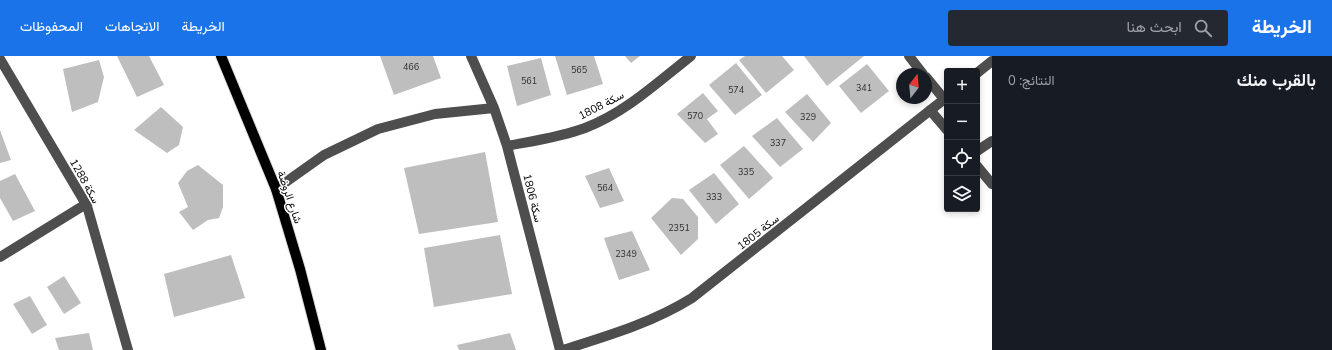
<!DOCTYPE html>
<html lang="ar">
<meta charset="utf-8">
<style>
:root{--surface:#171b24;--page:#242831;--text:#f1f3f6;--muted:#9ea1a6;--line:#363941;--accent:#1a73e8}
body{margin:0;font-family:"Nunito Sans",Vazirmatn,sans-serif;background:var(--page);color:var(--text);direction:rtl}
.controls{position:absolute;right:12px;top:12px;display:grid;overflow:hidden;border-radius:4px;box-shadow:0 2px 6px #0003}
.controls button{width:36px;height:36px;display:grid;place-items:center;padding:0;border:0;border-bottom:1px solid var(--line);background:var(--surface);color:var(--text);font:20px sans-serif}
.compass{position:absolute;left:896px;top:12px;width:36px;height:36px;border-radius:50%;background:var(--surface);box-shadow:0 2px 6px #0003;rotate:16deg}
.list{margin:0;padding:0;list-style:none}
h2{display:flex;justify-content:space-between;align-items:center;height:52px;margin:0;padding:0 16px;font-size:17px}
h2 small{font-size:13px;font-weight:400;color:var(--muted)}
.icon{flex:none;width:22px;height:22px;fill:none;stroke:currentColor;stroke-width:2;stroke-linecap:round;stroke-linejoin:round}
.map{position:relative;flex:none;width:992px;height:294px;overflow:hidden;direction:ltr}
header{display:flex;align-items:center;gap:24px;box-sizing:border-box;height:56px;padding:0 20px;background:var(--accent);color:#fff}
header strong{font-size:19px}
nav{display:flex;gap:22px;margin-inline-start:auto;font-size:14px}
.search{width:280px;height:36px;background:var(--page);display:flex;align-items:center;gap:10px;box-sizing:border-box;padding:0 14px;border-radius:4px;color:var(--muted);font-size:15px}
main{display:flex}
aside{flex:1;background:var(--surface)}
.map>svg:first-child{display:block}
.building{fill:#bebebe}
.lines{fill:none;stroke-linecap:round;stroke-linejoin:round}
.major-casing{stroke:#dbdbdb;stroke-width:12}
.minor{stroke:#4e4e4e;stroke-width:10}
.major{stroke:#000;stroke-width:10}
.labels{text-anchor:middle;stroke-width:3;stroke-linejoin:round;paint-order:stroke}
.number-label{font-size:9px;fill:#303030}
.street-label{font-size:11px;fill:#000;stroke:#fff}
</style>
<header>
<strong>الخريطة</strong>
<div class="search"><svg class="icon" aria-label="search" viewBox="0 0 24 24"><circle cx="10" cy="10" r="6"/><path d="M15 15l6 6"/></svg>ابحث هنا</div>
<nav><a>الخريطة</a><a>الاتجاهات</a><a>المحفوظات</a></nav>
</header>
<main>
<aside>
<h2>بالقرب منك<small>النتائج: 0</small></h2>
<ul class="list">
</ul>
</aside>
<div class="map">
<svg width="992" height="294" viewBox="0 0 992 294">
<rect width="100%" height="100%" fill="#fff"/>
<path class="building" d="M117 0H149L164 29 137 41Z
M380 0H433L441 22 394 39Z
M555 0H594L603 28 567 39Z
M625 0H640L631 7Z
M745 0H782L794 14 766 37 739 4Z
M804 0H864L827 30Z
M541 2 551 39 517 50 507 10Z
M99 4 104 21 98 46 72 56 63 13Z
M736 7 762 39 735 59 709 29Z
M867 8 889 35 861 57 839 30Z
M703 37 718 55 707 63 718 78 705 87 677 58Z
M807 38 831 67 813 86 785 56Z
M161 51 183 71 179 89 167 97 134 74Z
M777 62 803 93 780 111 752 80Z
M0 74 11 104 0 107Z
M744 90 773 122 749 143 720 109Z
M485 96 498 166 419 178 404 112Z
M198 109 223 129V151L219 162 208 164 193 174 179 156 188 151 178 127 187 115Z
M609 112 624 145 600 152 585 120Z
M714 117 739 148 716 168 689 134Z
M15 118 35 155 13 165 0 142V125Z
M672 142 683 143 698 161V183L681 199 651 162Z
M632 175 650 214 619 224 604 182Z
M500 179 512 238 434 251 424 192Z
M231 199 245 242 174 261 164 218Z
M64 220 81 247 64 258 47 231Z
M30 240 47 269 32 278 13 248Z
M89 277 93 294H59L55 282Z
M510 277 516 294H459L457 289Z"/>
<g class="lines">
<g class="major-casing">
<path id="major" d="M221 0 276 133 300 213 321 294"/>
</g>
<path class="minor" d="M471 0 494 52 507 90 560 294
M909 0 923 18
M0 3 87 150 128 294
M977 17 992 5
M926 21 944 43
M930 54 947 74
M507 90C533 85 561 81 585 72 625 57 658 26 691 0
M977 95 992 85
M977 110 992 128
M276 133 324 99 378 73 435 58 494 52
M0 201 86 148
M563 294C607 280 652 267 692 242L947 41"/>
<use href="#major" class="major"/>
</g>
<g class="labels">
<g class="number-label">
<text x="411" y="14">466</text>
<text x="579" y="17">565</text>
<text x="529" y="28">561</text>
<text x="864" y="35">341</text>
<text x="736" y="37">574</text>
<text x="695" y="63">570</text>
<text x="808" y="64">329</text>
<text x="778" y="90">337</text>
<text x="746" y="119">335</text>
<text x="605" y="135">564</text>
<text x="714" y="144">333</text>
<text x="679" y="175">2351</text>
<text x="626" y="201">2349</text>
</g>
<g class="street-label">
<text transform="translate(601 49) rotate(-27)" y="4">سكة 1808</text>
<text transform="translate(85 125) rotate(61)" y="4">سكة 1288</text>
<text transform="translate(290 141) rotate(71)" y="4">شارع الروضة</text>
<text transform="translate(533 142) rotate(76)" y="4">سكة 1806</text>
<text transform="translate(758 176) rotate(-38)" y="4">سكة 1805</text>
</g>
</g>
</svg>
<div class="controls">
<button>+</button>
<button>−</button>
<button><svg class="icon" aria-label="locate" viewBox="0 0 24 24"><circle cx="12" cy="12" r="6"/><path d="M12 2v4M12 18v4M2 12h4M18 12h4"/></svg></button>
<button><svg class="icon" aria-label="layers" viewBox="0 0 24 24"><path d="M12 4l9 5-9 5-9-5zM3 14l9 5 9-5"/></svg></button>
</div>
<svg class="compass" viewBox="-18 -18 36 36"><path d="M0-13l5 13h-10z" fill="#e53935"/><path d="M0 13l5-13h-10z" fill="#9ea1a6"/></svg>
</div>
</main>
